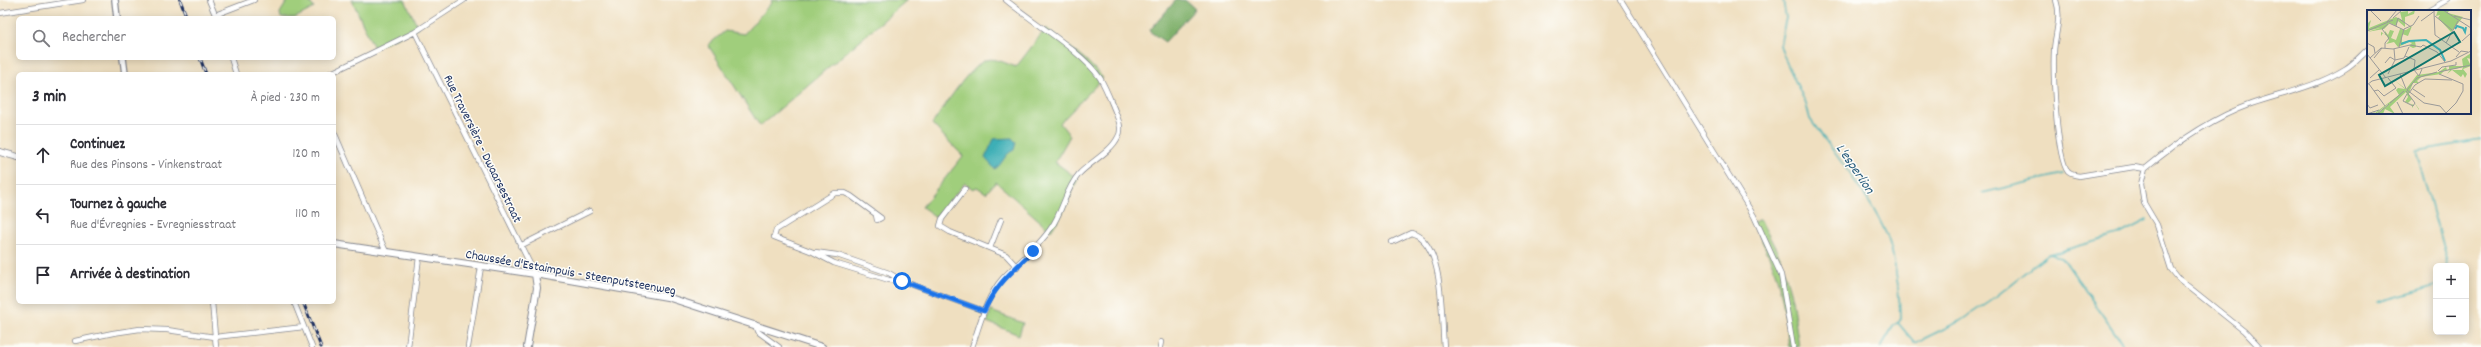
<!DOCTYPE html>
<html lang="fr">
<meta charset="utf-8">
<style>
:root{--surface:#fff;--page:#f7f7f7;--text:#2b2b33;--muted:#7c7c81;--line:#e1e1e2}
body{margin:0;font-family:Dekko,sans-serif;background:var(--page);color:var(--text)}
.controls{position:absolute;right:12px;bottom:12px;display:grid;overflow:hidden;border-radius:6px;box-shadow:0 2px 10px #0003}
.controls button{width:36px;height:36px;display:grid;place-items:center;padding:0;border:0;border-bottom:1px solid var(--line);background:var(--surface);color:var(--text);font:20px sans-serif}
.stop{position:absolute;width:12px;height:12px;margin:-9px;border:3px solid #1a73e8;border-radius:50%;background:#fff}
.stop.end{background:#1a73e8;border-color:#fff;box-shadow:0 1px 4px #0008}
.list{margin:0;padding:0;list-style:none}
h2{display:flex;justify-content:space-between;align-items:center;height:52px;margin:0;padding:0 16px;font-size:17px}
h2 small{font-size:13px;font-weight:400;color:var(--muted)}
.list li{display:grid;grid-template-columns:26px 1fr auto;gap:12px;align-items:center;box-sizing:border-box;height:60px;padding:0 16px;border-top:1px solid var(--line)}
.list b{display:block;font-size:15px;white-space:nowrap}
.list p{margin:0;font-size:13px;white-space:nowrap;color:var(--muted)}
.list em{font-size:13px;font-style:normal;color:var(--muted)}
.icon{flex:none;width:22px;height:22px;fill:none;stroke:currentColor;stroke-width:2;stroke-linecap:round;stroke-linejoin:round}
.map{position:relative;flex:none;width:2481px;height:347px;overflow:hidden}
.search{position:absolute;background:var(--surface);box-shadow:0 2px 10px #0003;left:16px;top:16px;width:320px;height:44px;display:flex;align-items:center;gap:10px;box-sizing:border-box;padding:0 14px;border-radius:6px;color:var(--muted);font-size:15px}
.panel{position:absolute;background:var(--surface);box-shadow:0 2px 10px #0003;left:16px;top:72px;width:320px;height:232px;border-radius:6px}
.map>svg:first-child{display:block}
.green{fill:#a0ce7c;stroke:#5e7e6d}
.forest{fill:#80b16c;stroke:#4e7065}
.water{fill:#3eafb6;stroke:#2c6f8a}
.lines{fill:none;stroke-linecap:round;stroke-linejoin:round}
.stream{stroke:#3eafb6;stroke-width:1.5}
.minor-casing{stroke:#85878f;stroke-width:6}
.tertiary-casing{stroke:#85878f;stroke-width:8}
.secondary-casing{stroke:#85878f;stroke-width:8}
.minor{stroke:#fff;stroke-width:4.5}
.tertiary{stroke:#fff;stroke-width:5.5}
.secondary{stroke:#fff;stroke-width:6}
.rail-casing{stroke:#1b2f5e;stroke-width:3}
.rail{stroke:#fdfcf7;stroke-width:1.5;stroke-dasharray:4.5;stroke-linecap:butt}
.route{stroke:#1a73e8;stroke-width:5}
.labels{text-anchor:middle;stroke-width:3;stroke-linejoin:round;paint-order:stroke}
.street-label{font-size:13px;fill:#1b2f5e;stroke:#fdfcf7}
.water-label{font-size:14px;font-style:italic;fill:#275c7d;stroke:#fdfcf7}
.inset-river{fill:none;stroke:#3eafb6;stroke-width:2}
.inset-road{fill:none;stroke:#9a9999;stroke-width:1}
.view{fill:#0f766e;fill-opacity:0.15;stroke:#0f766e;stroke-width:2}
.inset-edge{fill:none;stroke:#1b2f5e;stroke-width:2}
</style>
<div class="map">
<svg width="2481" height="347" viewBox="0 0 2481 347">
<rect width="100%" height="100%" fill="#fdfcf7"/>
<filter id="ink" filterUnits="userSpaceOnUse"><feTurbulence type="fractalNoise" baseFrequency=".025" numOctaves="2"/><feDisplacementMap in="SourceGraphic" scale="8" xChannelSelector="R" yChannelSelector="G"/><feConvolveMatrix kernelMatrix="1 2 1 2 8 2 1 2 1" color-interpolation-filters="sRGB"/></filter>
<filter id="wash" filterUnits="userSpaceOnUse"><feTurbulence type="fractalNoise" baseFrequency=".012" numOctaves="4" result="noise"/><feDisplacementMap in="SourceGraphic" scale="16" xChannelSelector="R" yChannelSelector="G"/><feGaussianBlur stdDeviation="0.9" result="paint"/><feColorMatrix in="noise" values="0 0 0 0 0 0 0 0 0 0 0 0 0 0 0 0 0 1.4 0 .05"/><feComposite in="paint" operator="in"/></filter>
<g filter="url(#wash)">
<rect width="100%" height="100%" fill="#efdfc0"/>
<path class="green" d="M288 0H308L314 8 295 18H281L280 13Z
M352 0H405L418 27 374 48Z
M771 0H907L760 126 708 45 725 31 744 34 772 2Z
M1046 28 1086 60 1103 78 1060 123 1070 136 1055 162 1078 179 1062 214 1051 231 996 182 986 193 977 187 973 189 965 183 936 217 922 207 963 156 932 124C944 108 968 67 986 60 995 57 1007 64 1016 67Z
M1760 219 1780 257 1792 299 1799 347H1789C1783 296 1779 268 1752 223Z
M991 311 1023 323 1019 335 987 322Z"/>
<path class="forest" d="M1176 0H1185L1195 9 1165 42 1149 31Z"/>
<path class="water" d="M1012 138 1016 142 1014 150C1004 154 1003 164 995 169L985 158 994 139Z"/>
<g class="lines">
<path class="stream" d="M1783 0 1786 18 1780 45 1784 57 1806 104 1810 119C1833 152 1882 211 1891 248 1897 272 1900 296 1900 321L1894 325 1881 347
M1982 193 2063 174
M2050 254 2118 235 2147 220
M2448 266 2416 151 2481 140
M2378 302 2436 286
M1898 323 1915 343 1960 321 1994 298 2049 254 2062 257 2125 347"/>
</g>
</g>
<g filter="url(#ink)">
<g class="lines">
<g class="minor-casing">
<path id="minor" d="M209 0 216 17
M1621 0 1754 216 1781 275 1793 347
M2056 0C2062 18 2055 33 2054 51 2053 73 2056 156 2068 172 2071 175 2075 175 2079 176L2134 167 2145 169
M2428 11 2447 0
M0 13 83 0
M215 15 254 0
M415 32 535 274
M231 58 236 74
M329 74 415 32 464 0
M334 132 386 252
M965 189 942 219 940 226 950 232 1006 255 1017 267
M876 215 877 220 881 218 851 196 845 193H835L776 230 774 237 813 252 834 263 889 280 902 281
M1392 242 1411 233C1445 241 1441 318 1444 347
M520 246 590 211
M990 248 1001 220
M815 252 837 255 889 273 902 281 984 311
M212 302 216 347
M294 302 312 347
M755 324 757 331 779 347
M75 341 113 333 140 329 167 330 215 337 304 327
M408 347 419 257
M468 347 481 267
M972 347C980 324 986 297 1003 278 1019 261 1038 248 1051 228 1063 211 1065 190 1079 174 1090 162 1111 152 1118 137 1123 129 1118 119 1115 111 1110 99 1106 88 1100 78 1082 51 1032 22 1006 0
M1160 347 1161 342
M2259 347 2244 331 2179 279 2171 269 2157 225 2144 203 2141 184 2145 169C2176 143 2212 118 2251 104 2283 93 2316 87 2345 69 2354 64 2361 55 2368 49"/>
</g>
<g class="tertiary-casing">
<path id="tertiary" d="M115 0 117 18
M123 58 125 74"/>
</g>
<g class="secondary-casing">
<path id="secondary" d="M0 152 18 157
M334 244 535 274 667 297 822 347
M527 347 537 288 535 274"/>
</g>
<use href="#minor" class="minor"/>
<use href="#tertiary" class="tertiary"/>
<use href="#secondary" class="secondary"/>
<g class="rail-casing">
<path id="rail" d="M180 0 187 18
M200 58 206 74
M303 302 321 347"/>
</g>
<use href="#rail" class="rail"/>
</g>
</g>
<g class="lines" filter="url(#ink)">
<path class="route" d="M902 281 984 311C995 285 1013 271 1033 251"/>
</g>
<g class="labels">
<g class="street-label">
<text transform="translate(484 148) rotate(64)" y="5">Rue Traversière - Dwaarsestraat</text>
<text transform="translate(571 271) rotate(10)" y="5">Chaussée d'Estaimpuis - Steenputsteenweg</text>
</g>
<g class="water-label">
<text transform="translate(1856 168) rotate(56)" y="5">L'esperlion</text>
</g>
</g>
<g transform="translate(2367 10)">
<rect width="104" height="104" fill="#efdfc0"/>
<path d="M48 0 47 4 38 7V17L31 11 29 16 23 13 17 19 0 22 13 18 0 21 1 13 4 10 2 18 29 7 35 10 33 2 41 1V4ZM71 0H82L81 3 96 7 84 22 71 8 73 5 69 6ZM45 16 41 26 35 24V32L48 31 49 37 46 38 42 36 45 33 42 32 31 37 27 32 19 34 22 31 20 26 16 23 14 26V22L18 24V21L21 25 23 20 27 21 24 28 29 30 33 19 39 20ZM104 43V49L100 48 104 56 96 59 100 64 98 68 96 64 94 67 85 60 80 64 83 60H95L96 57 77 61 74 64 54 67 50 71 52 73H46L42 83V85L52 99V100L45 89 41 93 47 95 45 98V95L38 92 41 87 39 82 23 97 28 104 18 99 16 104H10L21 95V94L9 104H5L7 103 5 100 8 103 32 85 29 80 31 78 38 79 27 70 39 79 50 65 72 62 79 57 80 60 82 59V56H96L95 49Z" fill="#a0ce7c"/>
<path class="inset-river" d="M88 19 90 16 96 18 98 22 99 17M34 34 42 31 59 30 73 40 78 51"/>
<path class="inset-road" d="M3 0 14 11M76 0 104 18M67 2 68 25 92 42M68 6 85 20M87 6 104 10M26 8 35 0M54 11 69 0M20 12 30 0M22 13 37 20M29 16 31 8 44 17M0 21 26 10M95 31 104 23M0 33 7 37 8 43M79 33 91 11M32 37 37 19 46 15 52 6M18 38V33L22 28 15 19 21 14M0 44 19 68M38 46 48 50 47 60M89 47 94 41 101 42M3 48 14 38 26 39 43 35 54 37 56 35 70 42 78 52M7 48 15 38M28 50 37 48 42 37M18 53 23 47 28 50M47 60 52 66 55 59M71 61 75 57 89 55V52M72 62 104 55M21 64 28 50 27 39M33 64 39 79M72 64 96 74M3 68 12 60M21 68 29 78M2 74 18 96M0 75 5 71 84 51 104 41M46 79 58 87M40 80 57 93 73 96 80 104M40 80 50 68 70 62M7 81 11 80 17 86 29 78M39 81 48 93 46 96M42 83 48 75 58 69 85 70M40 84 36 91 46 96M30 92 36 104M23 93 37 81M0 94 3 98 11 95M79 103 89 93 96 81V74M0 104 12 100M10 104 22 94"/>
<path class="view" d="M87 22 93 32 18 76 12 65Z"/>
<rect width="104" height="104" class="inset-edge"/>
</g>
</svg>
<div class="controls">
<button>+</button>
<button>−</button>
</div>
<div class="stop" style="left:902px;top:281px"></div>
<div class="stop end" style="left:1033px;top:251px"></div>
<div class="search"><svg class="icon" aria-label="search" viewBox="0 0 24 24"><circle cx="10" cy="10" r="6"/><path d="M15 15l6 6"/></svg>Rechercher</div>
<section class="panel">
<h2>3 min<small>À pied · 230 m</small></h2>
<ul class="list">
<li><svg class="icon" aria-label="ahead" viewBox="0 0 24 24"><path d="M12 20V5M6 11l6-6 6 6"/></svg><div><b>Continuez</b><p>Rue des Pinsons - Vinkenstraat</p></div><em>120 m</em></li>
<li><svg class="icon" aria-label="left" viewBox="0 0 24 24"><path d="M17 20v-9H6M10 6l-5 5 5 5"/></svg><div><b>Tournez à gauche</b><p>Rue d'Évregnies - Evregniesstraat</p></div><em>110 m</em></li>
<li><svg class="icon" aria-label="arrive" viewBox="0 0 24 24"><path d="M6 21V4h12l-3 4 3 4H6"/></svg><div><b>Arrivée à destination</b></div></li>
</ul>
</section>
</div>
